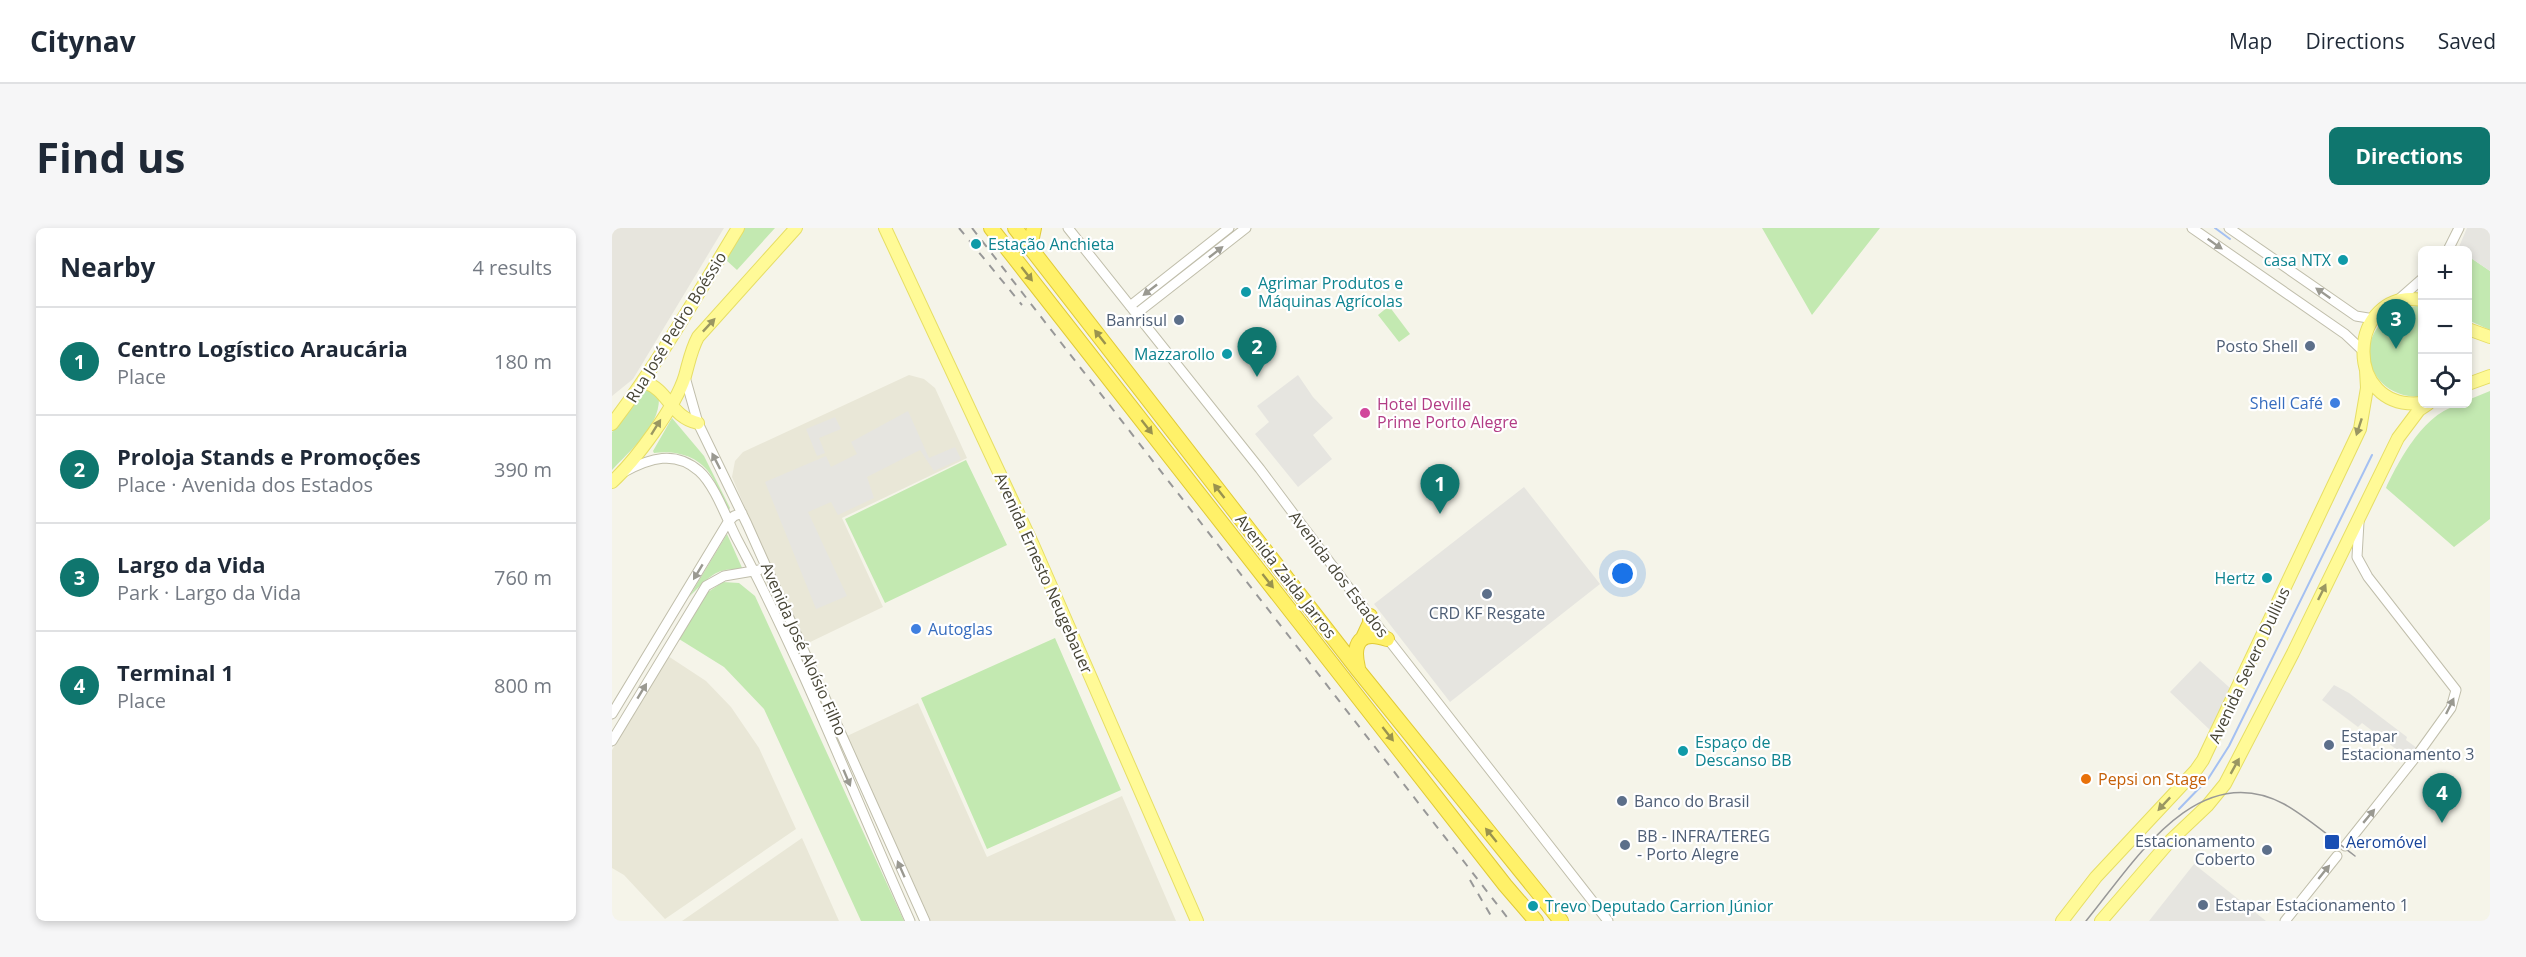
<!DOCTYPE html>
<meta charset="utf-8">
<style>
:root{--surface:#fff;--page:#f6f6f7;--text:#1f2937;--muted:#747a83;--line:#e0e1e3;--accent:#0f766e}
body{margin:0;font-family:"Open Sans",sans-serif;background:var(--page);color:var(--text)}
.controls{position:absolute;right:18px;top:18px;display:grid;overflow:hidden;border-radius:9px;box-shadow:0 3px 9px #0003}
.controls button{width:54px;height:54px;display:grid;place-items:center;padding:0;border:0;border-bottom:2px solid var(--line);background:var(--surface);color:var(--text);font:30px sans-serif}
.you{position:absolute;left:1011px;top:346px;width:21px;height:21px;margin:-15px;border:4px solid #fff;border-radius:50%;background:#1a73e8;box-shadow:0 0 0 9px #1a73e833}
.badge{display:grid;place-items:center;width:39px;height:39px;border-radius:50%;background:var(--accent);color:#fff;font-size:20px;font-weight:700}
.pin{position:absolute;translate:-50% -50px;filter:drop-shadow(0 2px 3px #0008)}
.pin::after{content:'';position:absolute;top:32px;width:21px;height:18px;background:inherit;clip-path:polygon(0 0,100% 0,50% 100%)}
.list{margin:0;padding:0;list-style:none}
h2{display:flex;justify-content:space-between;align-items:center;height:78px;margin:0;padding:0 24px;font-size:26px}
h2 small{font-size:20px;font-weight:400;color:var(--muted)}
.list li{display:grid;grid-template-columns:39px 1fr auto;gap:18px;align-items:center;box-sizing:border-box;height:108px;padding:0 24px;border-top:2px solid var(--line)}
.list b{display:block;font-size:22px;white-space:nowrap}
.list p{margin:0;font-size:20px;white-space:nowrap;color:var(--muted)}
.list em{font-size:20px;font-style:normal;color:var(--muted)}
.icon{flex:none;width:33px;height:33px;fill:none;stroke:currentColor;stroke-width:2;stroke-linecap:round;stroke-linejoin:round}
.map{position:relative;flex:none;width:1878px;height:693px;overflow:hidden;border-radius:9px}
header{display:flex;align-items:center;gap:36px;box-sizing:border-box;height:84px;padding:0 30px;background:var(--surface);border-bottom:2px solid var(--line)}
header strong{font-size:28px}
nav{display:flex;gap:33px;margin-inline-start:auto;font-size:21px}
.intro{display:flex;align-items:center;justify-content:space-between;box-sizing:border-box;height:144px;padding:0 36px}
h1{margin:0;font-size:42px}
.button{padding:15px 27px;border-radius:9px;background:var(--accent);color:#fff;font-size:21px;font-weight:700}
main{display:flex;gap:36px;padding:0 36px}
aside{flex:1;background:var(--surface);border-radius:9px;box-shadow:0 3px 9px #0003}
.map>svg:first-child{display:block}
.residential{fill:#e9e7d7}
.industrial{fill:#e7e5dd}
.green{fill:#c3e9b1}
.parking{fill:#e6e5e0}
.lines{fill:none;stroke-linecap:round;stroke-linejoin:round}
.stream{stroke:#a4c0f2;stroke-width:2}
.minor-casing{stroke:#c0beab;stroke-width:11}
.major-casing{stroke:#e6de65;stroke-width:14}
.highway-casing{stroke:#e0ca37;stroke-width:16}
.minor{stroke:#fff;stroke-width:9}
.major{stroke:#fffa97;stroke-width:12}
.highway{stroke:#fff169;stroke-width:14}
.tram{stroke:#989898;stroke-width:1.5}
.rail{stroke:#989898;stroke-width:2;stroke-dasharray:8 8;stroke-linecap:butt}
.oneway{fill:#9a9991}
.oneway2{fill:#9a934e}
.oneway3{fill:#9a9762}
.culture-dot{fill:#0f9aa8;stroke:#fff;stroke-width:2}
.service-dot{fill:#5c6f8a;stroke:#fff;stroke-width:2}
.shop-dot{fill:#3f7fe0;stroke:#fff;stroke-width:2}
.hotel-dot{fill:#d1479c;stroke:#fff;stroke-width:2}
.food-dot{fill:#e8710a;stroke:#fff;stroke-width:2}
.transit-dot{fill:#1a4fb4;stroke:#fff;stroke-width:2}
.labels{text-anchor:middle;stroke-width:4.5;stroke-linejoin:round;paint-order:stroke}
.culture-label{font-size:16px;fill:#0d838f;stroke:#fff;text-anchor:start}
.service-label{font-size:16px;fill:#4e5e75;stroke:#fff;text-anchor:start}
.street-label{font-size:16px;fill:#484637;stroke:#fff}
.shop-label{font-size:16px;fill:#366cbe;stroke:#fff;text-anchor:end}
.hotel-label{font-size:16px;fill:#b23c85;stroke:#fff;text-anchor:start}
.food-label{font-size:16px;fill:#c56008;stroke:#fff;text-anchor:start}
.transit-label{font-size:16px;fill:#164399;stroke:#fff;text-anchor:start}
</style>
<header>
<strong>Citynav</strong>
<nav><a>Map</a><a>Directions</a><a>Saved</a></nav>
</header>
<div class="intro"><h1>Find us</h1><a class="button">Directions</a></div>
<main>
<aside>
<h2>Nearby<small>4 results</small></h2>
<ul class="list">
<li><span class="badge">1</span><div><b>Centro Logístico Araucária</b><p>Place</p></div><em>180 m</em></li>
<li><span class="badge">2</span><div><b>Proloja Stands e Promoções</b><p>Place · Avenida dos Estados</p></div><em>390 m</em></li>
<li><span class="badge">3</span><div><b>Largo da Vida</b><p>Park · Largo da Vida</p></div><em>760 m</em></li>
<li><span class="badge">4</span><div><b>Terminal 1</b><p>Place</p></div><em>800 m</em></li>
</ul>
</aside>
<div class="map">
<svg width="1878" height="693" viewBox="0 0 1878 693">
<rect width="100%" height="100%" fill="#f5f4e9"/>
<path class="residential" d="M297 147 312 151 323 160 355 230 230 290 271 379 192 417 120 249 123 233 131 224Z
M56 428 94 453 119 479 147 520 184 601 53 691 12 647 0 640V522Z
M306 475 375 629 510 568 564 693H319L235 508Z
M190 610 227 693H70Z"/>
<path class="industrial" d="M0 0H112L21 151 0 168Z"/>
<path class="green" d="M133 0H163L125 42 114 32Z
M1150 0H1268L1200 87Z
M1856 28 1878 43V102L1856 92Z
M777 78 798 106 787 114 766 87Z
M1804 78 1810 79V169C1744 170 1738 88 1804 78Z
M35 160 47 171C47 200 17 223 0 242V204Z
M1878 163V291L1842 319 1774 260C1788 230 1817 176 1856 176V172Z
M60 190 92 228 118 280 117 282C109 272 106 259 100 249 88 228 64 222 42 225L41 223Z
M354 232 395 317 273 375 233 291Z
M115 306 131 342C103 338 96 351 77 369Z
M111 354 127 355 143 368 292 693H249L152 481 112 439 67 411 96 364Z
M443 410 509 562 375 621 309 470Z"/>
<path class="parking" d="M1855 0H1878V43L1856 28V22L1846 21Z
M686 147 701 169 721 190 701 207 720 231 686 259 643 206 657 194 645 178Z
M296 183 317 230 343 219 349 231 322 243 308 222 255 249 262 270 226 287 219 274 196 284 235 368 204 381 153 254 214 228 219 239 245 226 239 214Z
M223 189 229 201 207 210 213 225 205 228 194 201Z
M912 259 988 356 838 474 762 376Z
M1588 433 1618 460 1598 502 1558 464Z
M1722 457 1737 465 1795 509 1794 512 1805 520 1799 524 1789 525 1750 495 1746 499 1710 472Z
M1582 636 1654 693H1537Z"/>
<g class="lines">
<path class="stream" d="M1603 0 1618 11
M1567 581 1596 551 1617 518 1760 227"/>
<g class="minor-casing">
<path id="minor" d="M456 0 648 241 758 388 996 693
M1580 0 1733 106 1750 122
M1617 0 1744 88 1762 91
M1836 22 1847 0
M1785 73 1810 51
M518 78 617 0
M524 86 634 0
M73 149 86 195 135 296 313 693
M12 244C38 230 63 222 87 243 103 257 115 292 125 311 191 434 241 566 298 693
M0 486 116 294 122 288 130 285
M0 513 94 358 112 348 147 342
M1733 618 1806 526 1839 480 1844 462 1756 349 1745 329 1747 294
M1673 693 1725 628"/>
</g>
<g class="major-casing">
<path id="major" d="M273 0 421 317 585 693
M1810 72C1735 59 1729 184 1810 175
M1856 101 1878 109
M32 154C57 162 58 189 86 195
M1856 156 1878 148
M0 196C47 134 85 67 126 0
M0 254C23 233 64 178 73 148 77 134 79 122 86 109L184 0
M1450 693 1484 649 1584 542 1591 532 1748 201 1755 160 1754 142
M1489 693 1558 613 1595 578 1613 556 1681 425 1786 210 1807 182 1816 176"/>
</g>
<g class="highway-casing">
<path id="highway" d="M379 0 893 657 924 693
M403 0 746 442 949 693
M418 19 422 0
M751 410 758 395V388
M746 440C740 415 748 402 775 411"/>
</g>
<use href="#minor" class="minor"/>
<use href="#major" class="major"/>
<use href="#highway" class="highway"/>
<path class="tram" d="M1474 693C1521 636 1584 529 1672 576 1697 590 1720 611 1743 628"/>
<path class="rail" d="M347 0 410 77
M360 0 898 693
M858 652 882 693"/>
</g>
<defs><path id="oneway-solid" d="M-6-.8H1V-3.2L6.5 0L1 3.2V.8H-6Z" transform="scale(1.5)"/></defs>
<g class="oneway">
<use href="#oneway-solid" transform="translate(1603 16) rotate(35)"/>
<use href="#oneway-solid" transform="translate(604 24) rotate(-38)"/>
<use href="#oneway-solid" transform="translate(538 62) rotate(142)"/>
<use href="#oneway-solid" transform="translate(1711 65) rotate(-145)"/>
<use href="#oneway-solid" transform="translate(104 233) rotate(-117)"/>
<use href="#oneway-solid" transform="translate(86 344) rotate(121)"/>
<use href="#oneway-solid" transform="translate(30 463) rotate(-59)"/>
<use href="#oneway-solid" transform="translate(1838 478) rotate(-64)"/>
<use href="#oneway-solid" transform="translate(235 550) rotate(67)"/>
<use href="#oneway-solid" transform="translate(1757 588) rotate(-50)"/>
<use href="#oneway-solid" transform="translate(289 641) rotate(-114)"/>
<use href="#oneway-solid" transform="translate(1712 644) rotate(-51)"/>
</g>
<g class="oneway2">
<use href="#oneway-solid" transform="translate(415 46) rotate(52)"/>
<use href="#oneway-solid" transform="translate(488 109) rotate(-128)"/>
<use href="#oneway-solid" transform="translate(535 199) rotate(52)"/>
<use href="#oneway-solid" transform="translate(607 263) rotate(-128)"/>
<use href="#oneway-solid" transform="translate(656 353) rotate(52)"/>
<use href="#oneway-solid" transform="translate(776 506) rotate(52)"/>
<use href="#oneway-solid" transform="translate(879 607) rotate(-129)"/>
</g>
<g class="oneway3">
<use href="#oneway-solid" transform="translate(97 97) rotate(-47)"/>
<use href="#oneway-solid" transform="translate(44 199) rotate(-58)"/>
<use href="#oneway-solid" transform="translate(1747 199) rotate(108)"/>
<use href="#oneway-solid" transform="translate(1710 364) rotate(-64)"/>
<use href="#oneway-solid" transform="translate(1623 538) rotate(-61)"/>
<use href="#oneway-solid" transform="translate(1552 576) rotate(133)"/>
</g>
<g class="culture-dot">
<circle cx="364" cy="16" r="6"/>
<circle cx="1731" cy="32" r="6"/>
<circle cx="634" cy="64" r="6"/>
<circle cx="615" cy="126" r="6"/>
<circle cx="1655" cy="350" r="6"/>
<circle cx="1071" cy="523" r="6"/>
<circle cx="921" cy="678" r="6"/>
</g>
<g class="service-dot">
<circle cx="567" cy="92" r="6"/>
<circle cx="1698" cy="118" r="6"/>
<circle cx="875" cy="366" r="6"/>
<circle cx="1717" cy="517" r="6"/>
<circle cx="1010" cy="573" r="6"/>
<circle cx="1013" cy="617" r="6"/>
<circle cx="1655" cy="622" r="6"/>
<circle cx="1591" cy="677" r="6"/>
</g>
<g class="shop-dot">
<circle cx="1723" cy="175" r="6"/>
<circle cx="304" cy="401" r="6"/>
</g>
<circle class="hotel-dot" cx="753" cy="185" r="6"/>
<circle class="food-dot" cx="1474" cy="551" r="6"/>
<rect class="transit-dot" x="1712" y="606" width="16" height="16" rx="3"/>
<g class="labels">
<g class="culture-label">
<text x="376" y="22">Estação Anchieta</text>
<text x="1719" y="38" text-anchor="end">casa NTX</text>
<text x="646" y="61">Agrimar Produtos e<tspan x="646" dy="18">Máquinas Agrícolas</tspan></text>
<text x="603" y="132" text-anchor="end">Mazzarollo</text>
<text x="1643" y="356" text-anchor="end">Hertz</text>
<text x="1083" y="520">Espaço de<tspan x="1083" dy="18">Descanso BB</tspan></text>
<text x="933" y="684">Trevo Deputado Carrion Júnior</text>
</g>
<g class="service-label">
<text x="555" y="98" text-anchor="end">Banrisul</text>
<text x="1686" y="124" text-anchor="end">Posto Shell</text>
<text x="875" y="391" text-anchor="middle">CRD KF Resgate</text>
<text x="1729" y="514">Estapar<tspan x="1729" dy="18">Estacionamento 3</tspan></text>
<text x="1022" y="579">Banco do Brasil</text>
<text x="1025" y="614">BB - INFRA/TEREG<tspan x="1025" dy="18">- Porto Alegre</tspan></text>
<text x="1643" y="619" text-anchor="end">Estacionamento<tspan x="1643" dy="18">Coberto</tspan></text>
<text x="1603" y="683">Estapar Estacionamento 1</text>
</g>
<g class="street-label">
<text transform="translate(64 99) rotate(-58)" y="6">Rua José Pedro Boéssio</text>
<text transform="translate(432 345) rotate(66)" y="6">Avenida Ernesto Neugebauer</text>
<text transform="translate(727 346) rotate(53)" y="6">Avenida dos Estados</text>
<text transform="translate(674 348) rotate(52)" y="6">Avenida Zaida Jarros</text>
<text transform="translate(192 421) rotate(66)" y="6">Avenida José Aloísio Filho</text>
<text transform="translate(1637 437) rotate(-65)" y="6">Avenida Severo Dullius</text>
</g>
<g class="shop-label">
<text x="1711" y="181">Shell Café</text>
<text x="316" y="407" text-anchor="start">Autoglas</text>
</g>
<g class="hotel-label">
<text x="765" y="182">Hotel Deville<tspan x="765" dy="18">Prime Porto Alegre</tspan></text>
</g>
<g class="food-label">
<text x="1486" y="557">Pepsi on Stage</text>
</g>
<g class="transit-label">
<text x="1734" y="620">Aeromóvel</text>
</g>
</g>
</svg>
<div class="controls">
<button>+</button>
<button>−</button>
<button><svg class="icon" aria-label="locate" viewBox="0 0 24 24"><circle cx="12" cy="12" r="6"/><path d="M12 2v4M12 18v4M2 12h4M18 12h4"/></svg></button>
</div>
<div class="you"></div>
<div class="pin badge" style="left:828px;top:286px">1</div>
<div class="pin badge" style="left:645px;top:149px">2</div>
<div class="pin badge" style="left:1784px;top:121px">3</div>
<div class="pin badge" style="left:1830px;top:595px">4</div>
</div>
</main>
